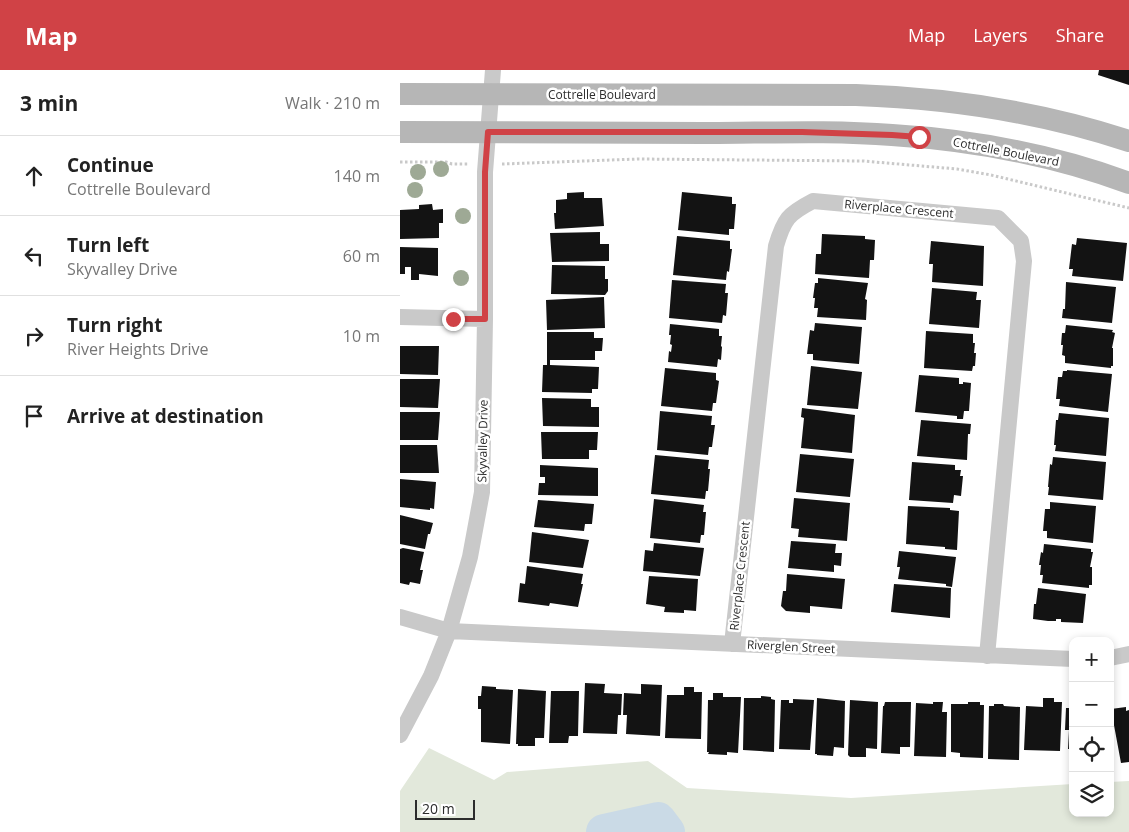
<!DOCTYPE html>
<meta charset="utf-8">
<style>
:root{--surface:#fff;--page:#f2f2f2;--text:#222;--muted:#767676;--line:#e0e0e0;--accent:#d04246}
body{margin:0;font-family:"Open Sans",sans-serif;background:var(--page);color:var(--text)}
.controls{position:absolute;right:15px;bottom:15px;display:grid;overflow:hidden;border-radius:10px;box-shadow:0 2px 8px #0003}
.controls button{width:45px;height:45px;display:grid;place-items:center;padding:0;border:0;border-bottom:1px solid var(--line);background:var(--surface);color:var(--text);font:25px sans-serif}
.scale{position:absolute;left:15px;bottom:12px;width:60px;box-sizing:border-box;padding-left:5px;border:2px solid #2c2c2c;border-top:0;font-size:14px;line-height:18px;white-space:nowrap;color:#2c2c2c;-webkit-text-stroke:4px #fff;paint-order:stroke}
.stop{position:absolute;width:15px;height:15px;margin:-11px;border:4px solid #d04246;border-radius:50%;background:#fff}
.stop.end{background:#d04246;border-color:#fff;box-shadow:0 1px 5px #0008}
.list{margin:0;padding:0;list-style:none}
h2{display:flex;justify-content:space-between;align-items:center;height:65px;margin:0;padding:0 20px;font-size:21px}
h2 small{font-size:16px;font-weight:400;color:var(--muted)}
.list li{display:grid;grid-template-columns:32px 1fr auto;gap:15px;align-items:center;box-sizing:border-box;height:80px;padding:0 20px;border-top:1px solid var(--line)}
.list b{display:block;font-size:19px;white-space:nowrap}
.list p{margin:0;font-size:16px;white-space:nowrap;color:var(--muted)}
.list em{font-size:16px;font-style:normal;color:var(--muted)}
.icon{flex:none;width:28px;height:28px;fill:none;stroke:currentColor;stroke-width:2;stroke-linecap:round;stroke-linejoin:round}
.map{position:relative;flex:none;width:729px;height:762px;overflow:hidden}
header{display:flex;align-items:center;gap:30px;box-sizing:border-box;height:70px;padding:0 25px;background:var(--accent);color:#fff}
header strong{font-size:24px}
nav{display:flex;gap:28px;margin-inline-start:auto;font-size:18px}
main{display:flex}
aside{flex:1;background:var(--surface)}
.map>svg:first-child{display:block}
.green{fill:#e2e8db}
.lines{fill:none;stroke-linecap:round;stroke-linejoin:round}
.river{stroke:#cadae6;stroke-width:36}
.building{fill:#131313}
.path{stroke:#c9c9c9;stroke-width:3;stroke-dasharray:2.5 2.5;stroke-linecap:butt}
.minor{stroke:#c9c9c9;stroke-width:16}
.secondary{stroke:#b6b6b6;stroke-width:22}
.tree{fill:#9ea995}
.route{stroke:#d04246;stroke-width:6}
.labels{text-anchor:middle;stroke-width:5;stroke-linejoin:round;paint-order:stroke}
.street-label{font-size:12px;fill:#2c2c2c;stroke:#fff}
</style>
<header>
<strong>Map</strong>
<nav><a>Map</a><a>Layers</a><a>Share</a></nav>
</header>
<main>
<aside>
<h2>3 min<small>Walk · 210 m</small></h2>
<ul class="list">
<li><svg class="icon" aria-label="ahead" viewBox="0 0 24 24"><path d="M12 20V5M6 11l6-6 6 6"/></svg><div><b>Continue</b><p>Cottrelle Boulevard</p></div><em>140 m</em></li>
<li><svg class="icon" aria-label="left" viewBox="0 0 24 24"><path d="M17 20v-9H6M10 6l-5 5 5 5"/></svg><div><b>Turn left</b><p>Skyvalley Drive</p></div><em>60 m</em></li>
<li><svg class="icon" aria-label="right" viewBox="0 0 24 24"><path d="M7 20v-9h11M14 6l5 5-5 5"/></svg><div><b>Turn right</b><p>River Heights Drive</p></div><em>10 m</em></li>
<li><svg class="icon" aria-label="arrive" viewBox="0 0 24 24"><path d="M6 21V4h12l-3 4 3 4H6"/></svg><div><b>Arrive at destination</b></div></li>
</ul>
</aside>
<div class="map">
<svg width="729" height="762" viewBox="0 0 729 762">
<rect width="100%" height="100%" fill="#fff"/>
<path class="green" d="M29 678 94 710 107 702 248 691 287 718 451 728 673 714V743H710V712L729 711V762H0V721Z"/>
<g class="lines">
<path class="river" d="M204 762 258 750 267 762"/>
</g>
<path class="building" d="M699 0H729V15L698 5Z
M184 122V128H202L204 156 155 159 154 143H156V130L167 129V123Z
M282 122 332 127V134H336L334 159H329V165L278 160Z
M32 134 33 140 43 139V153H39V168L0 169V140L19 139V135Z
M200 162V174H209V191L152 192 150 163Z
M422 164 465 166V169L475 170 474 190H470L469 208 415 204 416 184H421Z
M277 166 330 171V179H332L329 202 327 201 326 210 273 205Z
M677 168 727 173 723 211 672 206 673 199H669L672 174 676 175Z
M531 171 584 176 583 216 532 212 533 194H529Z
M0 177 38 178V206L19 204V210H11V197H5V204H0Z
M152 195 205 196V209H208V221L205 225 151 224Z
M418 208 468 213 465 229 467 230 466 250 417 247 418 238H414L415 228H413L415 213H418Z
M272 210 326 214 325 223H328L326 246 323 245 322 253 269 248Z
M666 212 716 217 712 253 662 248 663 239H665Z
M532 218 577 222 576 230H581L579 258 529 254Z
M204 227 205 258 147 260 146 230Z
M415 253 462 257 459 294 413 290V284H407L410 260 414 261Z
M270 254 319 259V266H322L321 276 322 277 321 290 318 289 317 297 268 292 269 281 271 282 272 275 270 274 271 265H269Z
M666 255 713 260 712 262 715 263 712 278H713V296H711V298L665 293V286L662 285 663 275H661L662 263H665Z
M526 261 573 264V273H575L574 283H576L575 296H573L572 301 524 298Z
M147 262H194V268H203L202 281H195V290H150V295L199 297 198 319H192V323L142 322 143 295H147Z
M0 276H39L38 305 0 304Z
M411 296 462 302 458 339 407 335Z
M265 298 316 303V310L319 311 316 333H313L312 341 261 336Z
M667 300 712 304 708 342 659 336 660 329H656L658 307H662L663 301H667Z
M519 305 559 308V314H563V312L571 313 569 341H564L563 349H557V346L515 342Z
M0 309H40L38 338 0 337Z
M142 328 191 329V337H199V357L143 356Z
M402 338 455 345 452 383 401 378 404 348 401 347Z
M260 341 312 346 311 355H315L312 377H309L308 385 257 380Z
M0 342H40L38 370H0Z
M659 343 709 348 706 386 655 381 656 375H654L656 350H658Z
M521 350 571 354 570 364H568L567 390 517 386Z
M141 362H198L197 380H189V389H142Z
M0 375H37L39 403H0Z
M400 384 454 389 450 427 396 422Z
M255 385 309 390 308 399H310L308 421H306L305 429 251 424Z
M653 387 706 392 703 430 648 425 649 417H648L650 394 652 395Z
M512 392 555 395V400H561L560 406H563L561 426 554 425 553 433 509 430Z
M140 395 198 398V426L138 425 139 413H145V407H140Z
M0 409 36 412 34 439 30 438V440L0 437Z
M394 428 450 433 447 471 398 467 399 459 391 458Z
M254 429 304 435 303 442H306L304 465H301L300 473 250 468Z
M138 430 194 434 192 454H185L184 461 134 457Z
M650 432 696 436 693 473 647 468V461H643L645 439H650Z
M508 436 550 438V440L559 441 557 480 545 479V477L506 474Z
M0 445 33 453 30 464H28L25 479 0 474Z
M132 462 189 470 183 498 129 492Z
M391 471 436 474 435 483H442L441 496 434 495V502L388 498Z
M254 473 304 478 300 506 243 501 245 480 253 481Z
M644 474 691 479V482H693L690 497H692V515H689V518L642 513 643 505H640L641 495H639L641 482 643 483Z
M3 478 24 482 20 500H23L20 514 10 512 9 515 0 513V479Z
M499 481 556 487 552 517 546 516V514L498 509 500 497H497Z
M127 496 183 504 181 514H183L178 537 150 533 149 536 118 532 120 513 125 514Z
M387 504 445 509 442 539 410 536V543L386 541 381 536 383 521H386Z
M249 506 298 509 296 541 284 540V543L264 542 265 537 246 534Z
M494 514 551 518 550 548 491 542Z
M638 518 686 524 683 553 661 552V549H656V551H648L633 549 634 534H636Z
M185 613 205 614 204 623 222 624 221 645H218L217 664 183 663Z
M241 614 262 615 260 666 226 664 227 645H223L224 623 241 624Z
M82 616 96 617V619L113 620 110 674 81 672V639H78V626H81Z
M284 617H294V622H302L301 669 265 668 267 625H284Z
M118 619 146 621 144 668H135V676H118V674H116Z
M151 621H179L178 666H169L168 673H149Z
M313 623H323V627H341L338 683 327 682V685L308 684 309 682H307L308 630H313Z
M361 626 371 627V629L375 630 374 682 343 680 344 628H361Z
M417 628 445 631 444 678 434 677 433 686 417 685V684H415Z
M643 628H654V632H662L660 681 624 680 626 636 643 637Z
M393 629 414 630 410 680 379 679 381 630H389V633H393Z
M450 630 478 632 477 679 466 678V687H450L448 685Z
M485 632H511L510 677H500V684L481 683 483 636H484Z
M533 632H543L542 642H547L546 687 514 686 516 633 533 634Z
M568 632H580V635H584L583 688 560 687V683L551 682V634H568Z
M594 634H603L604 636 620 637 619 690 588 689 589 636H594Z
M726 637V641L729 640V692L721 693 711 639Z
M666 638H673V679H668L669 660H665Z"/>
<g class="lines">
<path class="path" d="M0 92H46L52 94H68
M102 94 238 89 463 91 557 99 591 105 729 138"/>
<path class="minor" d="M0 247 85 249
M0 547 49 561 673 589
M332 574 376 176C384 149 388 144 413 131L598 148 621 171 624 191 587 586
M710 588 729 584
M0 665 31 606 49 561 70 487 82 422 85 249V102L93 0"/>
<path class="secondary" d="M0 24 456 25C548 28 641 42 729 71
M0 62C101 62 202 62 303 63 366 63 429 60 492 65 572 70 654 85 729 113"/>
</g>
<g class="tree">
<circle cx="41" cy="99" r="8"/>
<circle cx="18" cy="102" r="8"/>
<circle cx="15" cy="120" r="8"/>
<circle cx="63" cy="146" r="8"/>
<circle cx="61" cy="208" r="8"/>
</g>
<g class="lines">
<path class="route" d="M53 249H85V102L88 62H402L492 65 519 67"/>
</g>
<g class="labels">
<g class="street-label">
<text x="202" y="29">Cottrelle Boulevard</text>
<text transform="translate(606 82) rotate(11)" y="4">Cottrelle Boulevard</text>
<text transform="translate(499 139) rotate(5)" y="4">Riverplace Crescent</text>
<text transform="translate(83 371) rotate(-89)" y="4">Skyvalley Drive</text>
<text transform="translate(340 506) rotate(-84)" y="4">Riverplace Crescent</text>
<text transform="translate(391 577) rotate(3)" y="4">Riverglen Street</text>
</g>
</g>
</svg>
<div class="controls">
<button>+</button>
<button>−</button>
<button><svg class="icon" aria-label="locate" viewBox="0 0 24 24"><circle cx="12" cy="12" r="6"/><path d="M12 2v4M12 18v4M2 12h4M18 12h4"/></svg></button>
<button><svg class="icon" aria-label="layers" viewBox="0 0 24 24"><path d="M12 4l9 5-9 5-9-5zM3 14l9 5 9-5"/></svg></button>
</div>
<div class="scale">20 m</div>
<div class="stop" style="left:519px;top:67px"></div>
<div class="stop end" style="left:53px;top:249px"></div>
</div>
</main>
